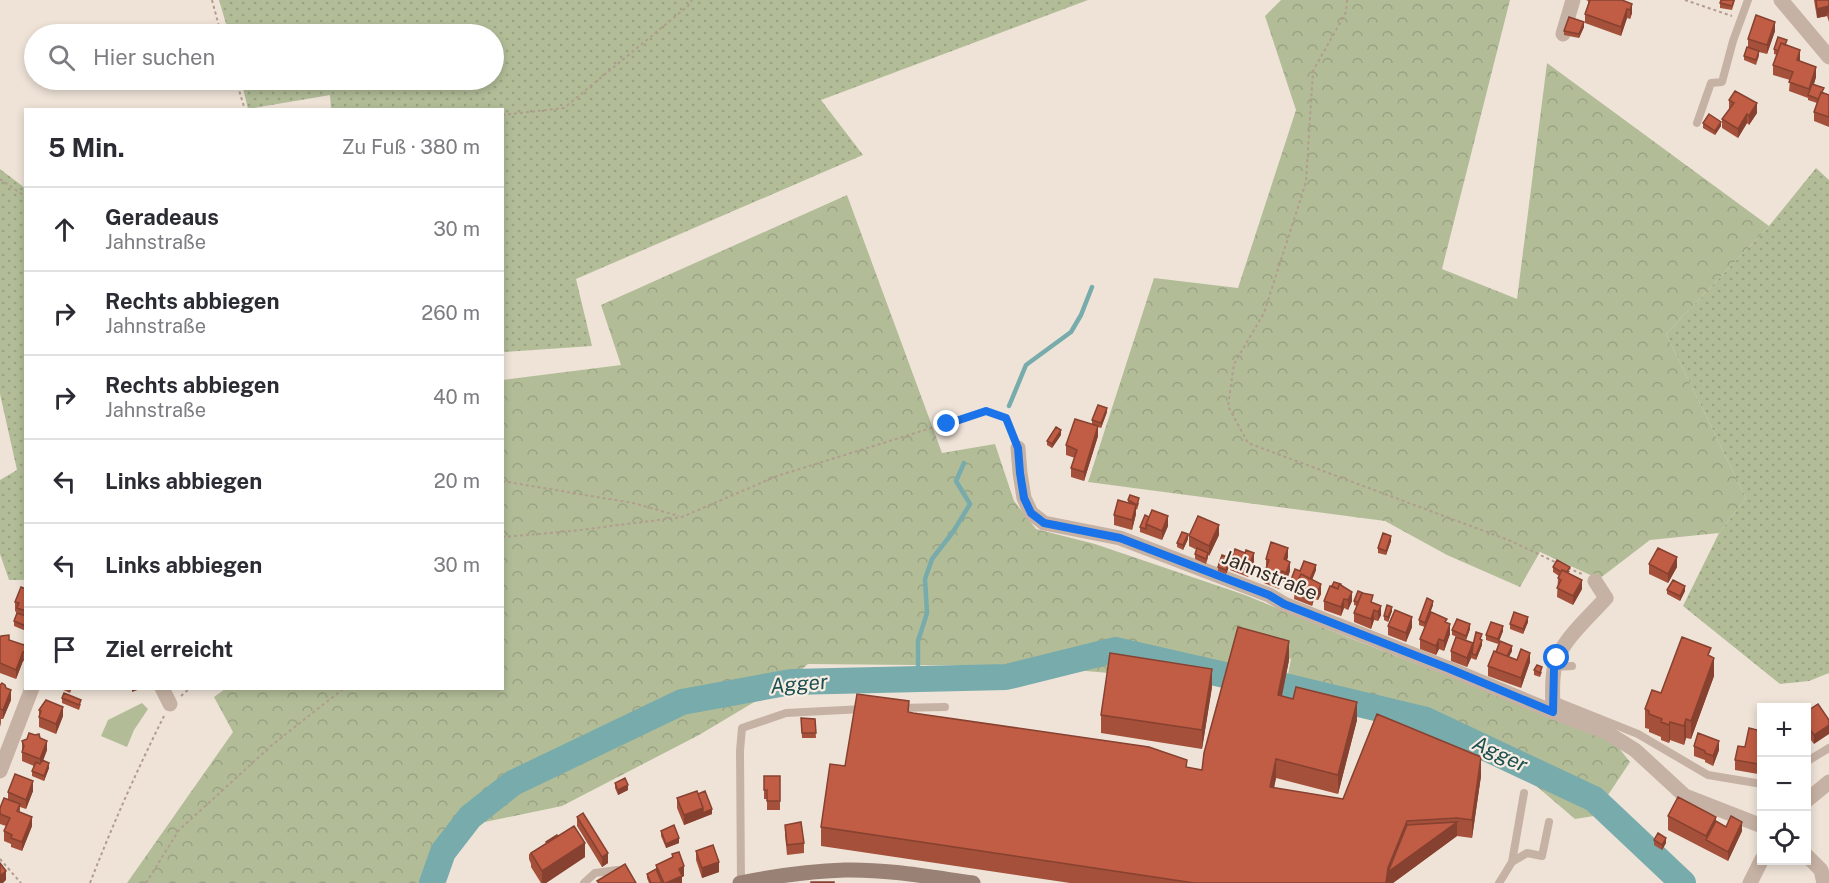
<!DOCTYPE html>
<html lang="de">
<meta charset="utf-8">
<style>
:root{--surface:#fff;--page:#f2f2f3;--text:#2b2b33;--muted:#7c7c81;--line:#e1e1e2}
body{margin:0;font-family:"Public Sans",sans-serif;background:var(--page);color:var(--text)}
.controls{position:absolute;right:18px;bottom:18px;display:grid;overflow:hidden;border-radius:0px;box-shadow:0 3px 9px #0003}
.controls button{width:54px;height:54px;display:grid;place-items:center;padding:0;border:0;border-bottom:2px solid var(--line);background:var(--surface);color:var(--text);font:30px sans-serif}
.stop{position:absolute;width:18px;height:18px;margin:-14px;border:4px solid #1a73e8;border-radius:50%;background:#fff}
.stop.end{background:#1a73e8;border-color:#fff;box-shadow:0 2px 6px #0008}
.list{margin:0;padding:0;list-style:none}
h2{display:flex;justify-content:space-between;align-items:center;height:78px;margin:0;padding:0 24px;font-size:26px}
h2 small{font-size:20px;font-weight:400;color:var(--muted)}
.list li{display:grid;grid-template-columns:39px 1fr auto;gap:18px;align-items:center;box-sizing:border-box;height:84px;padding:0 24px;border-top:2px solid var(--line)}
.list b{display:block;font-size:22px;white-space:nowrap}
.list p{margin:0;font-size:20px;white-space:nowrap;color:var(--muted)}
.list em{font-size:20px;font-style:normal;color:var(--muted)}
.icon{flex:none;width:33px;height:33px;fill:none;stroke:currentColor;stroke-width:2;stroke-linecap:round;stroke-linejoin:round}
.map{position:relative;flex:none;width:1829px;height:883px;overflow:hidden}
.search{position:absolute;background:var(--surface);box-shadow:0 3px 9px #0003;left:24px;top:24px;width:480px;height:66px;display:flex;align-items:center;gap:15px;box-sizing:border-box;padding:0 21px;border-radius:33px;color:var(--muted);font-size:22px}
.panel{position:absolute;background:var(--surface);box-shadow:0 3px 9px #0003;left:24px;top:108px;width:480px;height:582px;border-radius:0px}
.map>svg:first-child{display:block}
.grass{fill:url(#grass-dots)}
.forest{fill:url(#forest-crowns)}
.park{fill:#b2bd98}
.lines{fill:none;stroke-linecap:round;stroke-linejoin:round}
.stream{stroke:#78abab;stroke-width:4.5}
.river{stroke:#78abab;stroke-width:26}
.path{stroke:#b29c8f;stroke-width:2;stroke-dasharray:3 3;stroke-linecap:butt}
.service{stroke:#c6b2a4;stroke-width:8}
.minor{stroke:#c6b2a4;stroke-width:15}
.tertiary{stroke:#c6b2a4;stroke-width:15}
.secondary{stroke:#9a8176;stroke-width:15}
.wall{fill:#a5503a}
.shaded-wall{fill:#864130}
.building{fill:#c05d44;stroke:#864130;stroke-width:1.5}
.route{stroke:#1a73e8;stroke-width:8}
.labels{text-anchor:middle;stroke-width:4.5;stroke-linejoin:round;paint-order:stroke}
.street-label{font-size:20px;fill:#322925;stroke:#f7ede3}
.water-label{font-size:21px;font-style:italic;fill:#1d5051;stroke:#f7ede3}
</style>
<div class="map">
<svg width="1829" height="883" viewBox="0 0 1829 883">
<defs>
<pattern id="grass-dots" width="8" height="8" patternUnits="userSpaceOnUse" patternTransform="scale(1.5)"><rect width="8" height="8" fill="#b2bd98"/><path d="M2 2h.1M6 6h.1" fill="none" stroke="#9aa283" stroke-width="1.8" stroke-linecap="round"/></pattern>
<pattern id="forest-crowns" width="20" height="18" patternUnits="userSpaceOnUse" patternTransform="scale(1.5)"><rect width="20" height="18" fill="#b2bd98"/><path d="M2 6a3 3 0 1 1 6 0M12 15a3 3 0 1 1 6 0" fill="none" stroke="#9aa283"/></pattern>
</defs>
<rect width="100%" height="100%" fill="#efe3d7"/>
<path class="grass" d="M219 0H1088L821 100 863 155 576 279 592 346 503 352 502 110 331 109 330 95 248 109 241 80H494V34H229Z
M1816 168 1829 180V673L1809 681 1780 684 1683 606 1719 533 1746 498 1666 334 1769 226Z
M0 169 25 188V580H9L0 554V480L17 470 0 394Z"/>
<path class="forest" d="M1281 0H1510L1442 269 1517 299 1547 63 1769 226 1666 334 1746 498 1719 533 1650 540 1599 579 1540 552 1520 587 1447 555 1385 521 1088 482 1154 278 1238 288 1296 110 1265 16Z
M847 195 942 453 995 444 1014 501 1036 529 1095 544 1245 595 1347 637 1555 717 1615 743 1630 762 1594 816 1575 819 1534 784 1495 763 1373 720 1284 695 1291 659 1237 643 1226 683 1027 666 808 664 783 685 699 735 562 806 480 823 427 883H127L233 732 214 697 225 689 502 688 503 380 621 365 601 305Z"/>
<path class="park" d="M142 703 148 709 134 730 127 747 101 736 108 720Z"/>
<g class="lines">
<path class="stream" d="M1009 406 1026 365 1071 332 1081 315 1092 287
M903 679 918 668V641L927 613 925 579 932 559 953 532 970 504 956 481 964 463"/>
<path class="river" d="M1284 686 1426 720 1594 799 1683 883
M432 883 443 852 470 817 513 783 682 702 791 682 1006 677 1115 650 1229 676"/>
<path class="path" d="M212 0 221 34
M1347 0 1346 12 1313 71 1306 182 1264 313 1234 364 1228 406 1248 443 1511 541 1557 563
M1685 0 1732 16
M236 80 245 110
M502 115 564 108 688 6 692 0
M0 179 26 197
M502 481 633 503 679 516
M502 537 572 531 682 517 777 476 986 411 1006 418 1013 436
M1568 568 1582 574
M181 696 190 688
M0 859 21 883
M90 883C112 826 137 770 164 716
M146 883 179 830 272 745 344 688"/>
<path class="service" d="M1697 123 1711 83 1722 82 1733 41 1748 0
M1554 667 1572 666
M1553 700 1638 734 1708 775 1762 784
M899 708 945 707
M1806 762 1829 748
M1512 862 1524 793
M584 883 595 873 617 870
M741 883 740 751 742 728 786 713 863 709
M1499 883 1512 862 1527 853 1542 856 1549 822"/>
<path class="minor" d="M1781 0 1829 57
M1563 34 1573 0
M1018 448 1020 473 1024 498 1031 513 1044 523 1120 538 1269 595 1284 604 1450 669 1553 712 1606 732 1635 750 1685 796 1762 826
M162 688 170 704
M1553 712C1553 697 1551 680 1555 665 1560 642 1590 616 1606 598L1595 581
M0 771 32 688
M1806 855 1821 870 1824 883"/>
<path class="tertiary" d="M1806 801 1829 782
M1750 883 1762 859"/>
<path class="secondary" d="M740 883C775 876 809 871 845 870 887 869 930 877 973 883"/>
</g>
<path class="wall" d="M1586 0H1622L1632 13 1630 19 1627 18 1621 36 1585 23V14L1588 4V1Z
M1735 0 1732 10 1720 8V3Z
M1814 0H1829V22L1827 16 1817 18Z
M1584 27 1579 38 1564 35V31Z
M1775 31 1767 54 1759 52V56L1756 65 1744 60V56L1748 47V39Z
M1786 45 1800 60V61L1816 77 1814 84 1824 93 1829 95V127L1814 121V112L1817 103 1808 100V98L1789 91 1790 80 1773 75V65L1777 55 1774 54V49Z
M1729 100 1757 113 1749 125 1747 123 1738 138 1722 128V119L1729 110Z
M1703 123 1721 126 1715 135 1703 128Z
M1107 412 1101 428 1098 427V436L1084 481 1071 477V468L1075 458 1066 455V445L1092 424V420Z
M1061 435 1052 448 1047 445V441Z
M1128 500 1139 503 1137 510 1136 509V514L1132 530 1114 525V515L1128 503Z
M1168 516V526L1162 540 1140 532V527Z
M1219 535 1209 556 1208 555V558L1206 564 1195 559V554L1197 550 1189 546V536Z
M1188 539 1183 550 1177 547V543Z
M1391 541 1386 555 1378 553V548Z
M1288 557 1287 560 1290 571 1286 582 1282 581 1279 589 1264 583V574L1266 567V559Z
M1230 558 1254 562 1248 577 1230 570V564L1226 574 1218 571V567Z
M1649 564 1677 567 1668 583 1649 574Z
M1553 567 1570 571 1569 573 1582 589 1573 605 1557 597 1558 578 1559 576 1553 572Z
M1316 570 1312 580 1321 594 1318 600 1314 599 1312 606 1294 599 1295 587 1291 585V580L1300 571Z
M1341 585 1352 601 1348 610 1344 608 1341 616 1324 610V601L1332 586Z
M26 589V631L14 626V621L17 613 15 611V602Z
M1667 590 1685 591 1680 601 1667 594Z
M1354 601 1373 603 1381 615 1378 621 1374 620 1371 629 1354 622V613L1357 606 1354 605Z
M1433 605 1430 613 1447 623 1450 634 1444 651 1439 649 1436 655 1420 649V639L1425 627 1419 625V620Z
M1392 611 1388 622 1384 620V616Z
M1528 622 1523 634 1510 629V624Z
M1388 626 1412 627 1406 642 1388 635Z
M1470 629 1466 640 1452 635V630Z
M1503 631 1498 644 1486 640V635Z
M0 637 24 645 26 640V662L23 661 16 679 0 673Z
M1482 639V645L1476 660 1471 658 1467 667 1451 661V651Z
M1512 651 1509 657 1517 660 1530 662 1521 688 1488 676V666L1496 652Z
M1711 656 1714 676 1691 739 1686 738 1684 745 1670 740 1669 743 1661 740V737L1649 732V729L1645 728V709L1661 693Z
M1289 660 1282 696 1357 720 1338 794 1276 778 1274 788 1343 799 1481 776 1472 838 1457 836 1393 883H1070L821 846V827L845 766 909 712 1202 770Z
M1534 670 1542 672 1540 677 1534 675Z
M0 685 6 688 11 700 3 719H1V723L0 727Z
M1212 687 1202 749 1101 733V715Z
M59 688H72L70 693Z
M62 698 81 704 79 710 62 703Z
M1818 704 1814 744 1806 734V712Z
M39 710 63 716 56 734 39 727Z
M801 718 815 719 816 738H802Z
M40 738 47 750 43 761 49 768 44 781 32 776V771L34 766 22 761V741Z
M1761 741 1760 750V760L1758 774 1735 770V760L1745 747Z
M1694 746 1719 750 1713 766 1705 762V760L1694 756Z
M764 776H780V810H767V799H764Z
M615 783 628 790 618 795 615 788Z
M33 791 26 809 20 807V812L32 826 22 851 11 847V844L4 841V831L6 826 0 824V808L8 800V792Z
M677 798 712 814 684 825 677 808Z
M1668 816 1716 821 1726 827 1742 831 1728 861 1668 830Z
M577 817 608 863 602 867 577 826Z
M785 825 804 843V853L787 855 785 834Z
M661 831 679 843 666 848 661 836Z
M1654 840 1666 843 1662 850 1654 845Z
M546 842 585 857 546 883H541L531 867V864L529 859V854L546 844Z
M696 851 719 872 702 878 696 860Z
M672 854 684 876 682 877V883H649L647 878V874L656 869V865L672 858Z"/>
<path class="shaded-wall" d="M1632 4V13L1630 19V10Z
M1829 6V16L1827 11V16L1817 18V9Z
M1627 9V18L1621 36V27Z
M1584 22V27L1579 38V34Z
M1775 22V31L1767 54V45Z
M1800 50V60L1797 70V60Z
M1816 67V77L1810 96 1809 95V89Z
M1757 103V113L1749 125V116Z
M1747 114V123L1738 138V129Z
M1721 122V126L1715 135V131Z
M1107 408V412L1101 428V423Z
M1098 426V436L1084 481V472Z
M1061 430V435L1052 448V444Z
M1136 505V514L1132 530V520Z
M1168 516V526L1162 540V531Z
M1219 525V535L1209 556V546Z
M1188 534V539L1183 550V545Z
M1391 536V541L1386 555V551Z
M1288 548V557L1284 569V559Z
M1254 553V562L1248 577V568Z
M1677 557V567L1668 583V574Z
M1230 558V564L1226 574V570Z
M1290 562V571L1286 582V573Z
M1316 565V570L1309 587V582Z
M1282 571V581L1279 589V579Z
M1582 580V589L1573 605V596Z
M1321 584V594L1318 600V591Z
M1685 586V591L1680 601V596Z
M1314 589V599L1312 606V596Z
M1352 592V601L1348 610V600Z
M1344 599V608L1341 616V607Z
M1433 601V605L1425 627V623Z
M1381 606V615L1378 621V612Z
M1392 607V611L1388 622V617Z
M1374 610V620L1371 629V619Z
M1412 617V627L1406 642V633Z
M1528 617V622L1523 634V629Z
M1450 624V634L1444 651V641Z
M1470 624V629L1466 640V636Z
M1503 626V631L1498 644V639Z
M1439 639V649L1436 655V646Z
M1482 640V645L1476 660V655Z
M1289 641V660L1278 714V695Z
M1473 643 1472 654 1471 653V658L1467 667V658Z
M1512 646V651L1504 665V660Z
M23 652V661L16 679V670Z
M1530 653V662L1521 688V678Z
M1714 658V676L1691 739V721Z
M1212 669V687L1202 749V730Z
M132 688H143L132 692Z
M11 690V700L3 719V710Z
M1357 702V720L1338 794V775Z
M63 707V716L56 734V724Z
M1686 719V738L1684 745V726Z
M1670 722V740L1669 743V725Z
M1829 725V734L1814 744V735Z
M1761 732V741L1758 758V748Z
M47 741V750L40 768V759Z
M1719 741V750L1713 766V756Z
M1760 750V760L1758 774V764Z
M1481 757V776L1472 838V820Z
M1276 759V778L1270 806V787Z
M49 763V768L44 781V776Z
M33 781V791L26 809V800Z
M628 785V790L618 795V790Z
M703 808 712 809V814L684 825V815Z
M32 817V826L22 851V842Z
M1716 817V831L1706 840V836Z
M1407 821V840L1457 822V836L1393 883H1386L1388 868Z
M1742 822V831L1728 861V852Z
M679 838V843L666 848V844Z
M1666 838V843L1662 850V845Z
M585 843V857L546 883H542V871Z
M608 853V863L602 867V857Z
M719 862V872L702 878V868Z
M684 866V876L682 877V883H666L679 869Z
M6 871V880L3 883H0V876Z"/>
<path class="building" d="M1590 0H1622L1632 4 1630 10 1627 9 1621 27 1585 14Z
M1721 0H1734L1732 6 1720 3Z
M1816 0H1829V6L1817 9Z
M1756 15 1775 22 1767 45 1748 39Z
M1569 17 1584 22 1579 34 1564 31Z
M1778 37 1787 40 1785 45 1781 43 1778 51 1774 49Z
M1781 43 1800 50 1797 60 1816 67 1809 89 1789 82 1793 72 1773 65Z
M1747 47 1759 51 1756 60 1744 56Z
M1812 84 1824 88 1818 99 1808 95Z
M1735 91 1757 103 1749 116 1747 114 1738 129 1722 119 1734 103 1729 100Z
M1821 92 1829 95V117L1814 112Z
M1709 114 1721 122 1715 131 1703 123Z
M1098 405 1107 408 1101 423 1092 420Z
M1075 419 1098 426 1084 472 1071 468 1077 450 1066 445Z
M1056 427 1061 430 1052 444 1047 441Z
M1130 495 1139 498 1137 505 1128 500Z
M1118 500 1136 505 1132 520 1114 515Z
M1152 510 1168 516 1162 531 1146 524Z
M1145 515 1149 517 1146 524V529L1140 527Z
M1198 516 1219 525 1209 546 1189 536Z
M1182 532 1188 534 1183 545 1177 543Z
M1383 533 1391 536 1386 551 1378 548Z
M1271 542 1288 548 1284 559 1290 562 1286 573 1282 571 1279 579 1264 574 1269 560 1266 559Z
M1197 548 1208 553 1206 559 1195 554Z
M1658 548 1677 557 1668 574 1649 564Z
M1235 549 1245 553 1246 550 1254 553 1248 568 1230 561Z
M1222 555 1230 558 1226 570 1218 567Z
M1557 560 1570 567 1567 572 1562 570 1561 572 1553 567Z
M1304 561 1316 565 1310 579 1301 574 1297 583 1291 580 1295 569 1300 571Z
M1562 570 1582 580 1573 596 1557 588 1561 580 1558 578Z
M1301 574 1321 584 1318 591 1314 589 1312 596 1294 589Z
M1673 580 1685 586 1680 596 1667 590Z
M1334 582 1341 584V585L1339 584 1338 589 1332 586Z
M1339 584 1352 592 1348 600 1344 599 1341 607 1324 601 1330 586 1338 589Z
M21 587 26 589V611L17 608 19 603 15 602Z
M1358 591 1363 593H1362L1358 602 1354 601Z
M1362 593 1373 595 1371 602 1381 606 1378 612 1374 610 1371 619 1354 613Z
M1427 598 1433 601 1425 623 1419 620Z
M1387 605 1392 607 1388 617 1384 616Z
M1395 610 1412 617 1406 633 1388 626Z
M1431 612 1447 619 1445 622 1450 624 1444 641 1439 639 1436 646 1420 639Z
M1514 612 1528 617 1523 629 1510 624Z
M17 613 26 616V626L14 621Z
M1457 619 1470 624 1466 636 1452 630Z
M1491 622 1503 626 1498 639 1486 635Z
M1238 627 1289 641 1278 695 1293 699 1296 687 1357 702 1338 775 1276 759 1270 787 1343 799 1377 714 1481 757 1472 820 1457 818 1407 821 1388 868 1386 883H1194L821 827 830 764 845 766 857 694 909 701 908 712 913 713 1149 747 1187 760 1186 767 1202 770 1204 753Z
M1476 632 1482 634 1480 639 1482 640 1476 655 1472 654 1473 645Z
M9 635V640L24 645 26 640V653L23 652 16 670 0 663V637L1 636Z
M1456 637 1473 643 1467 658 1451 651Z
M1682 637 1711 648 1708 655 1714 658 1691 721 1686 719 1684 726 1670 722 1669 725 1661 722 1662 719 1649 714V711L1645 709 1652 690 1661 693Z
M1500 641 1512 646 1507 656 1496 652Z
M1521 649 1530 653 1521 678 1488 666 1494 651 1517 660Z
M1110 653 1212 669 1202 730 1101 715Z
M1537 665 1542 667 1540 673 1534 670Z
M2 683 5 685 6 688 11 690 3 710 0 709V685Z
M64 693 81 700 79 705 62 698Z
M46 700 63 707 56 724 39 717 41 711 39 710Z
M1818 704 1829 720V725L1814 735 1806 724V712Z
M801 718 815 719 816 733H802Z
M1749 728 1761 731 1758 748 1760 750 1758 764 1735 760 1738 746 1745 747Z
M29 733 35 735 39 734 40 738 47 741 40 759 22 752 24 746 22 741 27 739Z
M1698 733 1719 741 1713 756 1705 753V751L1694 746Z
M42 760 49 763 44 776 32 771 36 762 40 764Z
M15 774 33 781 26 800 8 792Z
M764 776H780V801H767V790H764Z
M625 778 628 785 618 790 615 783Z
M697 791 703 808 684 815 677 798Z
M705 791 712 809 703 813V808L698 794Z
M1678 797 1716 817 1706 836 1668 816Z
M4 798 20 804 17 811 32 817 22 842 11 838 12 835 4 831 10 818 0 814V808Z
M583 813 608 853 602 857 577 817Z
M1731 816 1742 822 1728 852 1706 840 1716 821 1726 827Z
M801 822 804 843 787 845 785 825Z
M1457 822 1388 872 1407 825Z
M674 825 679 838 666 844 661 831Z
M574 826 585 843 542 871 531 853Z
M1658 833 1666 838 1662 845 1654 840Z
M557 835 558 836 547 843 546 842Z
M713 845 719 862 702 868 696 851Z
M679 852 684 866 679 869 682 876 666 883H664L656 865 673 857 672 854Z
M0 863 6 871 0 876Z
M625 864 636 883H599L597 881Z
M656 869 662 883H651L647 874Z
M811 882H834V883H811Z"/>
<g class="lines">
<path class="route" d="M947 424 986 411 1006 418 1018 448 1020 473 1024 498 1031 513 1044 523 1120 538 1269 595 1284 604 1450 669 1553 712 1554 667 1557 658"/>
</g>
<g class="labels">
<g class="street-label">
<text transform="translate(1270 575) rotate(22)" y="7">Jahnstraße</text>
</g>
<g class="water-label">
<text transform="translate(799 684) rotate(-5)" y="7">Agger</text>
<text transform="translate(1500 754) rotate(25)" y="7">Agger</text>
</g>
</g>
</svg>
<div class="controls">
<button>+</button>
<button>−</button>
<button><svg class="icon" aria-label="locate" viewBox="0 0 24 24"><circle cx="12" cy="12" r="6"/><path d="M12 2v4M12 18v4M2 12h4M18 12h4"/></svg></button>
</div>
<div class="stop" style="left:1557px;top:658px"></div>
<div class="stop end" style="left:947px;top:424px"></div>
<div class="search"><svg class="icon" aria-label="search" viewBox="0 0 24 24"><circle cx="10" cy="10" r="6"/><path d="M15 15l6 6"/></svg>Hier suchen</div>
<section class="panel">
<h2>5 Min.<small>Zu Fuß · 380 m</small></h2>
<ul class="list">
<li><svg class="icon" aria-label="ahead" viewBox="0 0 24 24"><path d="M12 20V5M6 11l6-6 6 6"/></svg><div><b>Geradeaus</b><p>Jahnstraße</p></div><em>30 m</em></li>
<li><svg class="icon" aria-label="right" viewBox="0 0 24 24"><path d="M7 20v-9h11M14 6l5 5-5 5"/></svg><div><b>Rechts abbiegen</b><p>Jahnstraße</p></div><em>260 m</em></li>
<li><svg class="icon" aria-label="right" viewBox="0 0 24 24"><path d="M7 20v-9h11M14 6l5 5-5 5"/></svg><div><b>Rechts abbiegen</b><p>Jahnstraße</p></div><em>40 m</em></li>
<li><svg class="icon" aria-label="left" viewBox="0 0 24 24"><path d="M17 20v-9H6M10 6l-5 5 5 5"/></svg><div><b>Links abbiegen</b></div><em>20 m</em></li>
<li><svg class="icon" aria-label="left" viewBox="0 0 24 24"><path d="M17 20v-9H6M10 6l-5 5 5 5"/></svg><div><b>Links abbiegen</b></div><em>30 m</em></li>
<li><svg class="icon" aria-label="arrive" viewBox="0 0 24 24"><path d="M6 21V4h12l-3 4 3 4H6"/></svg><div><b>Ziel erreicht</b></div></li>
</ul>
</section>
</div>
